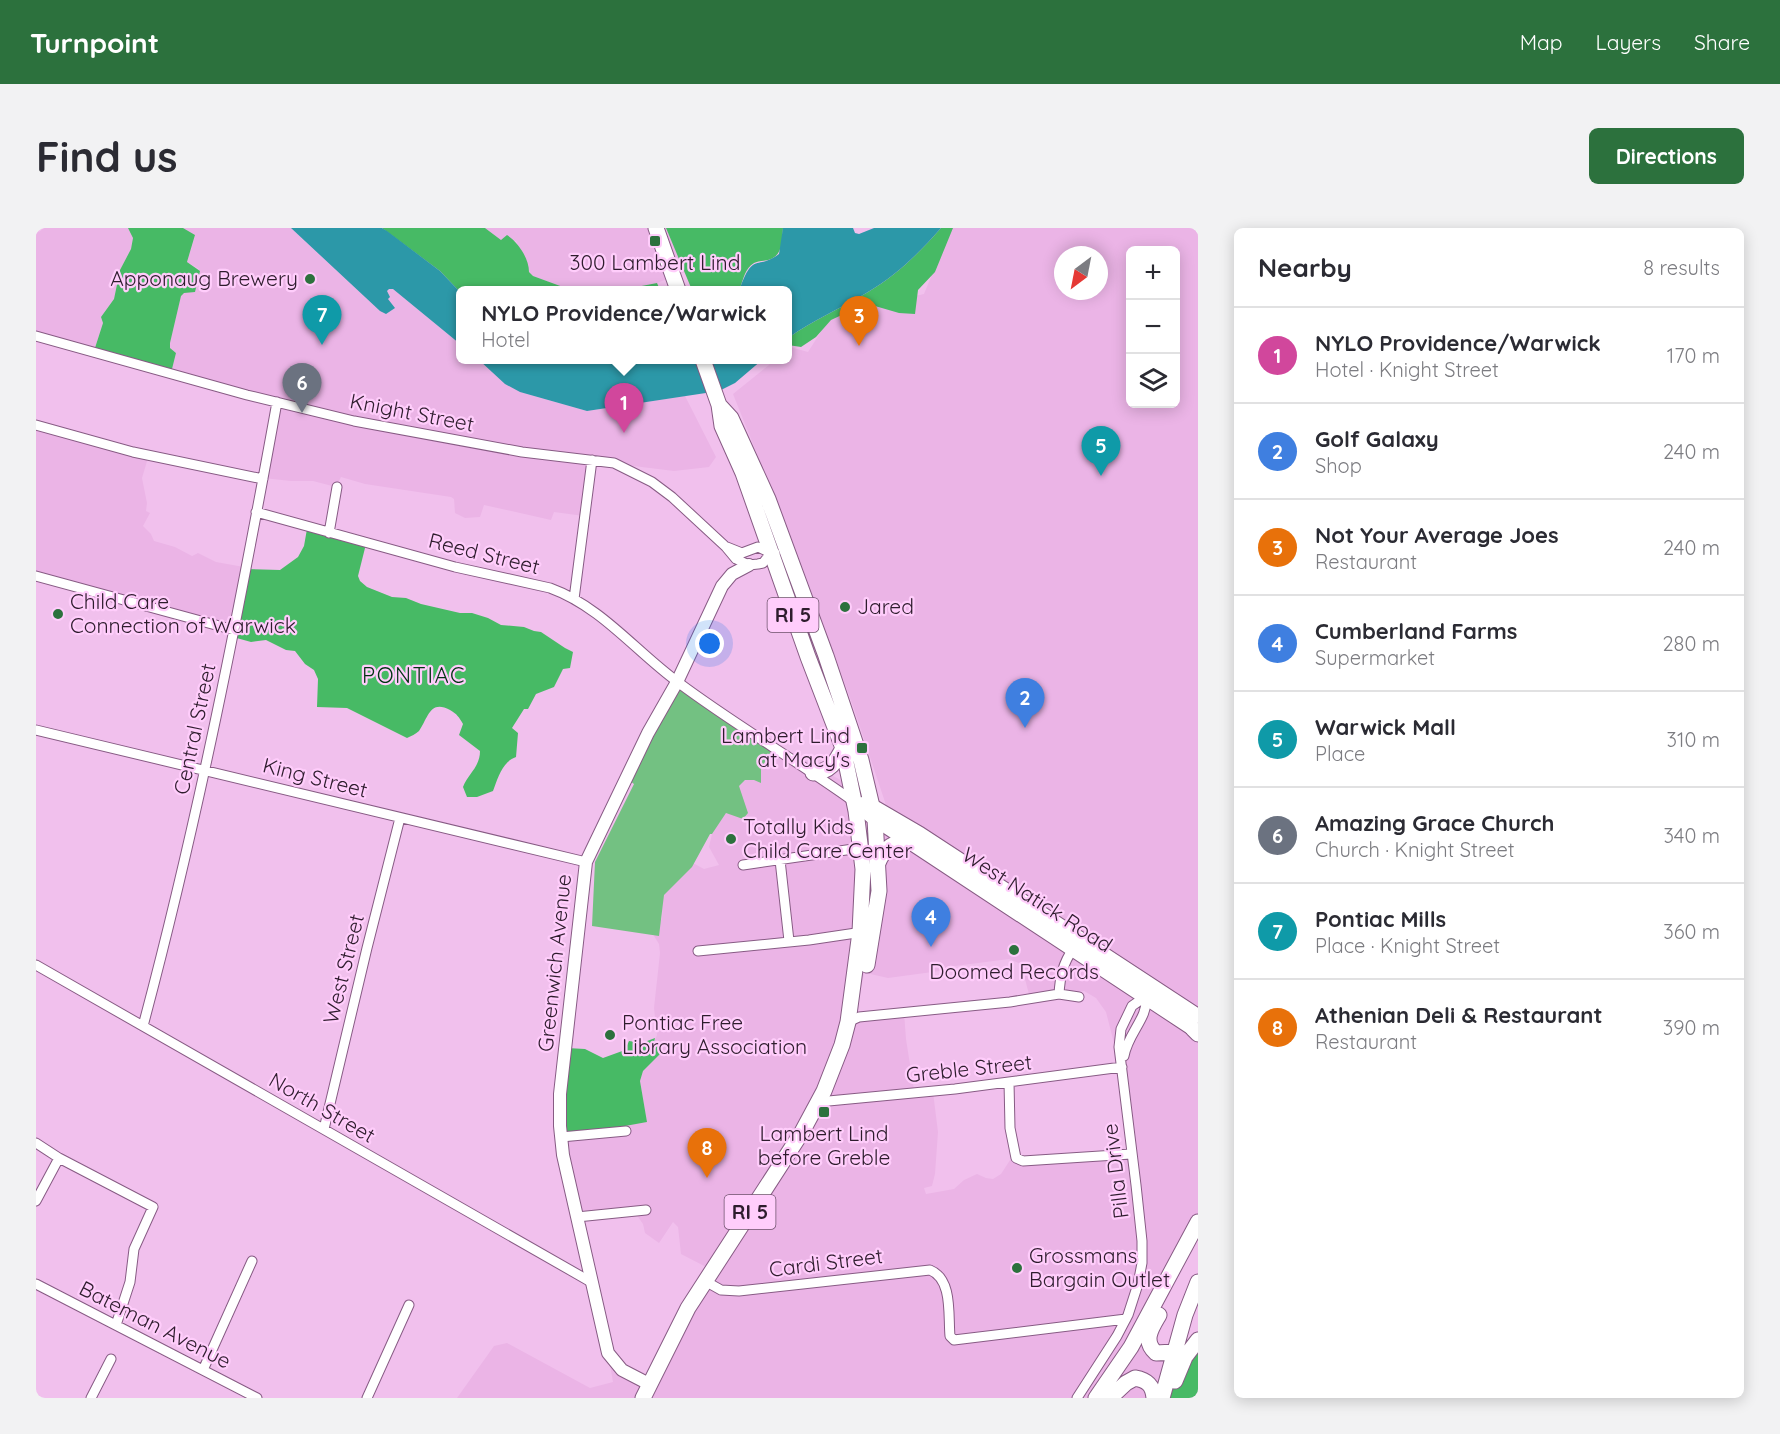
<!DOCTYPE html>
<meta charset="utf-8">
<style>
:root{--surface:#fff;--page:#f2f2f3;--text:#2b2b33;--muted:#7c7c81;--line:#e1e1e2;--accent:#2c713d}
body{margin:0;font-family:Quicksand,sans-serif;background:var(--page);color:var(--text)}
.controls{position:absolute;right:18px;top:18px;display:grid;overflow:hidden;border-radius:9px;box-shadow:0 3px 15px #0003}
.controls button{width:54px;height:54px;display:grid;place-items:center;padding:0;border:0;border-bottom:2px solid var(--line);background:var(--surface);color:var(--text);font:30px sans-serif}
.compass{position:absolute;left:1018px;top:18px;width:54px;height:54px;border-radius:50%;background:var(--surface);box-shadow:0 3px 15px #0003;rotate:212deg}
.you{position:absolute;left:674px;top:416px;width:21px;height:21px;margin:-15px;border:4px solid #fff;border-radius:50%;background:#1a73e8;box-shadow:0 0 0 9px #1a73e833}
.badge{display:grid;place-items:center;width:39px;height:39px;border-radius:50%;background:var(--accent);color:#fff;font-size:20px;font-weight:700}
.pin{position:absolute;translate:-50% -50px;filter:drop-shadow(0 2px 3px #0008)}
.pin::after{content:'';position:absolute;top:32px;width:21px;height:18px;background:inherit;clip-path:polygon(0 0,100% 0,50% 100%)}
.popup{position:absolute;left:420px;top:58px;width:336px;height:78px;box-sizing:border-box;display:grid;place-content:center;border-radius:9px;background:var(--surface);filter:drop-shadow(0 2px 4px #0005);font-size:20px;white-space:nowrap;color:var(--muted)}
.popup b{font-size:22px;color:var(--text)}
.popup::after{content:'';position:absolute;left:50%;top:100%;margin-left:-12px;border:12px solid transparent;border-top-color:var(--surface)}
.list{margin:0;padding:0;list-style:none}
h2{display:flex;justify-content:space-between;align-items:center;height:78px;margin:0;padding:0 24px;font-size:26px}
h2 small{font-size:20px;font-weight:400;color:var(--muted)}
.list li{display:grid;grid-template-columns:39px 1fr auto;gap:18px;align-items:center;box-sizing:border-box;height:96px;padding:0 24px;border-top:2px solid var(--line)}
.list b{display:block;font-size:22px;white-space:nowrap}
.list p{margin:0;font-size:20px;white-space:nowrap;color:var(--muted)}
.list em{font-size:20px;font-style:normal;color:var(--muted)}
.icon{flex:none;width:33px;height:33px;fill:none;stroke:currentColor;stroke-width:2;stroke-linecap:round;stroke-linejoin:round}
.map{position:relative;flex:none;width:1162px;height:1170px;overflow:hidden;border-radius:9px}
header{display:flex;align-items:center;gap:36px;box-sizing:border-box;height:84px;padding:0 30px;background:var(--accent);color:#fff}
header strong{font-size:28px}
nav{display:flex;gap:33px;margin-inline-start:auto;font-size:21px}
.intro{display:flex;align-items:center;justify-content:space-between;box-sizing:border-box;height:144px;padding:0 36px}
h1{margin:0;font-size:42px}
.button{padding:15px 27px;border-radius:9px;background:var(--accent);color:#fff;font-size:21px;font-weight:700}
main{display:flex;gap:36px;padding:0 36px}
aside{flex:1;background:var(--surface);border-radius:9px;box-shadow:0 3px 15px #0003}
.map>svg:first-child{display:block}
.built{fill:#ebb4e6;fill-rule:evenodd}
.green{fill:#73c182}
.forest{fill:#47ba65}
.water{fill:#2c98a8}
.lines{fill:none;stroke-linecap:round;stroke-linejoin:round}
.minor-casing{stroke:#875b84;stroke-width:11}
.tertiary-casing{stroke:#875b84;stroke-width:14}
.secondary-casing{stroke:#875b84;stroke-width:16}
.primary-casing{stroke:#875b84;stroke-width:17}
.minor{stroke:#fff;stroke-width:9}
.tertiary{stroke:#fff;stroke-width:12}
.secondary{stroke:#fff;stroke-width:14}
.primary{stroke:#fff;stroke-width:15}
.poi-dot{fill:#2c713d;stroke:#ffcdfb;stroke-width:2}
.labels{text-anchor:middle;stroke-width:4.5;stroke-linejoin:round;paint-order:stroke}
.shield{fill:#ffcdfb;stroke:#6d516b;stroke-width:1.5}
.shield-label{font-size:20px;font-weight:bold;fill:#2e1c2d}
.poi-label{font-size:21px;fill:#2e1c2d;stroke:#ffcdfb;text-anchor:start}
.street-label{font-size:21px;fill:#2e1c2d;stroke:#ffcdfb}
.neighbourhood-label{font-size:22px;letter-spacing:1.5px;fill:#013512;stroke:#ffcdfb}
</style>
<header>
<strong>Turnpoint</strong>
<nav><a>Map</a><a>Layers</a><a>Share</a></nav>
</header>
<div class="intro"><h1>Find us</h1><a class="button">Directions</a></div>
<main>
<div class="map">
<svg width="1162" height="1170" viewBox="0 0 1162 1170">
<rect width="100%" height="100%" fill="#f1c0ed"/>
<path class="built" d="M8 0H92L97 10 95 21 84 42 78 71 65 89 67 95 58 123 0 108V1L3 4Z
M147 0H255L344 83 352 70 351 63 353 61H357L424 116V132H443L484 164 551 183 649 168 680 229 673 239 638 243 557 233 548 288 518 284 515 292 448 277 444 289 429 290 419 285 418 271 415 269 329 256 305 249 300 259 277 253H255L227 250 240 175 135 145 140 125 134 120V115L145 67 163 41 151 34 159 8Z
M449 0H630L649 44 621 55 585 62H547L527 59 497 48 493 44 489 31 480 13 465 12Z
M915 0H1162V993L1134 1065 1116 1098 1114 1117 1137 1120 1125 1170H421L458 1118 471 1115 554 1160 577 1154 573 1131 608 1154 674 1041 645 1026 642 999 637 994 623 1015 609 1005 607 996 595 979 540 985 524 907 611 894 604 853 607 843 627 823 618 814 621 807 618 780 624 725 623 716 618 708 626 690 627 667 657 635 668 641 683 637 673 619 676 606 690 585 703 558 709 552H718L739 516 850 577 818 481 767 341 697 166 739 132H752V122L754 119 772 124 793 91 834 78 888 66ZM1094 22H1140V176H1094ZM1027 27H1063V63H1027ZM973 731 985 736 994 770 1048 763 1060 770 1070 784 1079 819 1092 925 976 929 965 946 957 951 950 950 941 946 928 952 918 961 890 966 888 960 896 958 899 946 902 904 897 864 878 862 870 811 868 784 813 790 823 770 828 746 830 745 852 750 904 743 911 739Z
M0 198 112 230 106 250 111 275 110 283 114 285 107 298 115 306 118 313 139 319 156 328 162 325 180 334 208 339 197 398 0 347Z"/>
<path class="green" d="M640 454 739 516 725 541V555L718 552H709L703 558 712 585 707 591 690 585 676 606H674L656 639 628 667 623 708 556 698 559 634 598 556 590 550Z"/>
<path class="forest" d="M92 0H147L159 7 151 34 164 43 159 64 148 65 145 68 134 115V120L140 125 135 145 58 123 67 95 65 89 78 71 84 42 95 21 97 10Z
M346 0H449L465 12 471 7C483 15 493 31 493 44L497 48 527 59 547 62H424V64L404 43Z
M630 0H747C746 13 747 28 732 32 728 33 721 33 718 35 709 40 707 52 704 60L692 62H656Z
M905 0H917L899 44 882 62 879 86 863 85 839 78 810 85 795 92 780 109 765 119 752 117V110C777 92 806 80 832 64 861 47 883 25 905 0Z
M621 55 624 62H585Z
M271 301 330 316 322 348 324 353 331 359 356 369 370 370 385 376 424 385H436L452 390 465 397 488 399 498 403 505 404 529 420 537 424 534 440 527 441 518 459 500 466 492 481H488L476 500 482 505 480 529C466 534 462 550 457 563L441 569H431L427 559C432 546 444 539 444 523L423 507 427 496C423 489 421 486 414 482 394 471 392 490 383 503 380 506 375 508 371 510L311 480 281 479 282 451 278 442 269 436 259 423 250 422 230 412 215 414 197 409 208 341 244 342 262 329 268 318Z
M619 810 618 814 627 823 607 843 604 853 611 894 578 900 525 905 531 820 549 821 567 830 589 822 593 813 606 815Z
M1162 1111V1170H1132L1144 1137Z"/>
<path class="water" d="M255 0H346L351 3 404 43 424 64V116L357 61H353L351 63 354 69 352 71 359 80 350 86 344 83Z
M747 0H817L819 5 823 6 838 0H905C883 25 861 47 832 64 806 80 777 92 752 110V62H692L704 60C718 23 720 43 743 26Z
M443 132H726L699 155 683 163 551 183 484 164 469 156Z"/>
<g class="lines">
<g class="minor-casing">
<path id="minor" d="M0 108 211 167 318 193 486 224 578 235 616 254 636 269 690 319 700 331 713 337 722 336 727 335 735 325H739
M0 197 97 224 227 251
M220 284 419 339 514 360C566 379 599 423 643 455 699 497 760 532 817 573
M293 305 301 259
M691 319 706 325 722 319 735 325
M0 348 198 402
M538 371 556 232
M0 502 550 634
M744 632 753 713
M707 637 824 620
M662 723 773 712 820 705
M0 737 555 1054
M1023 766C1024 749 1027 735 1037 721
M812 794 823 789 974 774 1023 766 1043 769
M107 798C162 592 203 384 241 174
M1088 828C1092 805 1112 790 1110 770
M973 854 974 900 980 930 987 933 1095 926
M782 874 919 861 1086 839
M288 901 331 720 364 590
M525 909 590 903
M0 915 23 930 117 979 98 1021 94 1054 80 1097
M0 973 23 930
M541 989 610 982
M669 1053 685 1062 703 1063 894 1042C917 1051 912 1088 914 1108L918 1112 1090 1091
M0 1056 221 1170
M167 1142 216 1033
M55 1170 75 1131
M331 1170 373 1077
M1041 1170 1081 1108 1092 1087 1102 1056 1106 1035V1013L1100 957 1083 819 1085 801 1096 778 1113 766"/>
</g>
<g class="tertiary-casing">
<path id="tertiary" d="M613 1156 586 1142 572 1125 527 927 524 898V866L550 634 612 505 641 454 686 358 696 346 713 337"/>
</g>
<g class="secondary-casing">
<path id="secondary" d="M818 574 839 591 1162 804
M827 576 836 578 884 606 1162 788"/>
</g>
<g class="primary-casing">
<path id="primary" d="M620 0 642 62
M683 177 695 190 732 271 790 428 825 532 839 591 843 663 831 737
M777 545C794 544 800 534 807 520
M842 635C848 620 858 613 873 613
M1157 801 1162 806
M1123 1087C1116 1099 1106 1113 1120 1125L1138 1124
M1139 1153 1149 1129 1162 1112
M607 1170 652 1080 766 904 788 863 806 817 812 794 824 704 827 641 820 583 807 520 772 429 707 245 686 198 683 177 667 132
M1060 1170 1095 1119 1162 994
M1074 1170 1090 1155 1099 1150C1111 1152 1117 1157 1118 1170
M1126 1170 1149 1087 1162 1054"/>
</g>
<use href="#minor" class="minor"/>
<use href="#tertiary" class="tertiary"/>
<use href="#secondary" class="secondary"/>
<use href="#primary" class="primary"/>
</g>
<g class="poi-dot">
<rect x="613" y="7" width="12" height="12" rx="3"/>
<circle cx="274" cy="51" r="6"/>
<circle cx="809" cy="379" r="6"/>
<circle cx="22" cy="386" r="6"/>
<rect x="820" y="514" width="12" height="12" rx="3"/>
<circle cx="695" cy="611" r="6"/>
<circle cx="978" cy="722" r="6"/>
<circle cx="574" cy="807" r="6"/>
<rect x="782" y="878" width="12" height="12" rx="3"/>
<circle cx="981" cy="1040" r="6"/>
</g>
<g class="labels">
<g class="shield">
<rect x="731.5" y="370" width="51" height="34" rx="4.5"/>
<rect x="688.5" y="967" width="51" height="34" rx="4.5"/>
</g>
<g class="shield-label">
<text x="757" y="394">RI 5</text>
<text x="714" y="991">RI 5</text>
</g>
<g class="poi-label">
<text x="619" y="42" text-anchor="middle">300 Lambert Lind</text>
<text x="262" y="58" text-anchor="end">Apponaug Brewery</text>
<text x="34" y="381">Child Care<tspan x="34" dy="24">Connection of Warwick</tspan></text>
<text x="821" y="386">Jared</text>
<text x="814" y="515" text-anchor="end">Lambert Lind<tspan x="814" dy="24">at Macy's</tspan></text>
<text x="707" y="606">Totally Kids<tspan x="707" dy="24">Child Care Center</tspan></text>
<text x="978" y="751" text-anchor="middle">Doomed Records</text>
<text x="586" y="802">Pontiac Free<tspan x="586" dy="24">Library Association</tspan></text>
<text x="788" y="913" text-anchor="middle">Lambert Lind<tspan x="788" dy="24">before Greble</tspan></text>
<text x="993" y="1035">Grossmans<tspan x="993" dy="24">Bargain Outlet</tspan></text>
</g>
<g class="street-label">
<text transform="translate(376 185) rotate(11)" y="7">Knight Street</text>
<text transform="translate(448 326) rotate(14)" y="7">Reed Street</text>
<text transform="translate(159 501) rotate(-78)" y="7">Central Street</text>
<text transform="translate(279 550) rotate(14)" y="7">King Street</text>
<text transform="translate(1001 672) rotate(33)" y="7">West Natick Road</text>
<text transform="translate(519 735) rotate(-84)" y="7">Greenwich Avenue</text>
<text transform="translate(308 741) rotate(-76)" y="7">West Street</text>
<text transform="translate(933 841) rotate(-6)" y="7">Greble Street</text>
<text transform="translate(286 880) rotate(30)" y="7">North Street</text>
<text transform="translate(1080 943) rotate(-97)" y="7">Pilla Drive</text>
<text transform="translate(790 1035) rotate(-7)" y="7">Cardi Street</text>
<text transform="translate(119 1097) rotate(27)" y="7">Bateman Avenue</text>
</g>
<g class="neighbourhood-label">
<text x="378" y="455">PONTIAC</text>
</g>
</g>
</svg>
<div class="controls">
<button>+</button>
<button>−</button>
<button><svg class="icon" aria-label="layers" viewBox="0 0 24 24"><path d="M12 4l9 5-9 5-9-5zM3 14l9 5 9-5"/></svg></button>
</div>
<svg class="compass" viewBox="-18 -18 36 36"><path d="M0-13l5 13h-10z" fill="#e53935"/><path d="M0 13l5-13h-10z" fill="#7c7c81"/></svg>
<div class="you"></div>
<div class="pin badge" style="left:588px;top:205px;background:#d1479c">1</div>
<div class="popup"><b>NYLO Providence/Warwick</b>Hotel</div>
<div class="pin badge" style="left:989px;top:500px;background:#3f7fe0">2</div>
<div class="pin badge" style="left:823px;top:118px;background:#e8710a">3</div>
<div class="pin badge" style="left:895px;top:719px;background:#3f7fe0">4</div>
<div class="pin badge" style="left:1065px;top:248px;background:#0f9aa8">5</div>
<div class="pin badge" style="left:266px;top:185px;background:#6b7280">6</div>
<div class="pin badge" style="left:286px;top:117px;background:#0f9aa8">7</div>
<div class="pin badge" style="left:671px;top:950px;background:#e8710a">8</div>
</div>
<aside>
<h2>Nearby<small>8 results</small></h2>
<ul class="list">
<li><span class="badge" style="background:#d1479c">1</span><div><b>NYLO Providence/Warwick</b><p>Hotel · Knight Street</p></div><em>170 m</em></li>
<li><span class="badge" style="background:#3f7fe0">2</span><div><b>Golf Galaxy</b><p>Shop</p></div><em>240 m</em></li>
<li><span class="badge" style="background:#e8710a">3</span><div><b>Not Your Average Joes</b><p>Restaurant</p></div><em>240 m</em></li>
<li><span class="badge" style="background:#3f7fe0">4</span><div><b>Cumberland Farms</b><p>Supermarket</p></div><em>280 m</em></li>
<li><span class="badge" style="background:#0f9aa8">5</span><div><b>Warwick Mall</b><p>Place</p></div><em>310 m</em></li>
<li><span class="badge" style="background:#6b7280">6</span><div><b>Amazing Grace Church</b><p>Church · Knight Street</p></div><em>340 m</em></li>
<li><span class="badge" style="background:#0f9aa8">7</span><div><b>Pontiac Mills</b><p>Place · Knight Street</p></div><em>360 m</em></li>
<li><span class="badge" style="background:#e8710a">8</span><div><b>Athenian Deli &amp; Restaurant</b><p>Restaurant</p></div><em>390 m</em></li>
</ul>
</aside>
</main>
